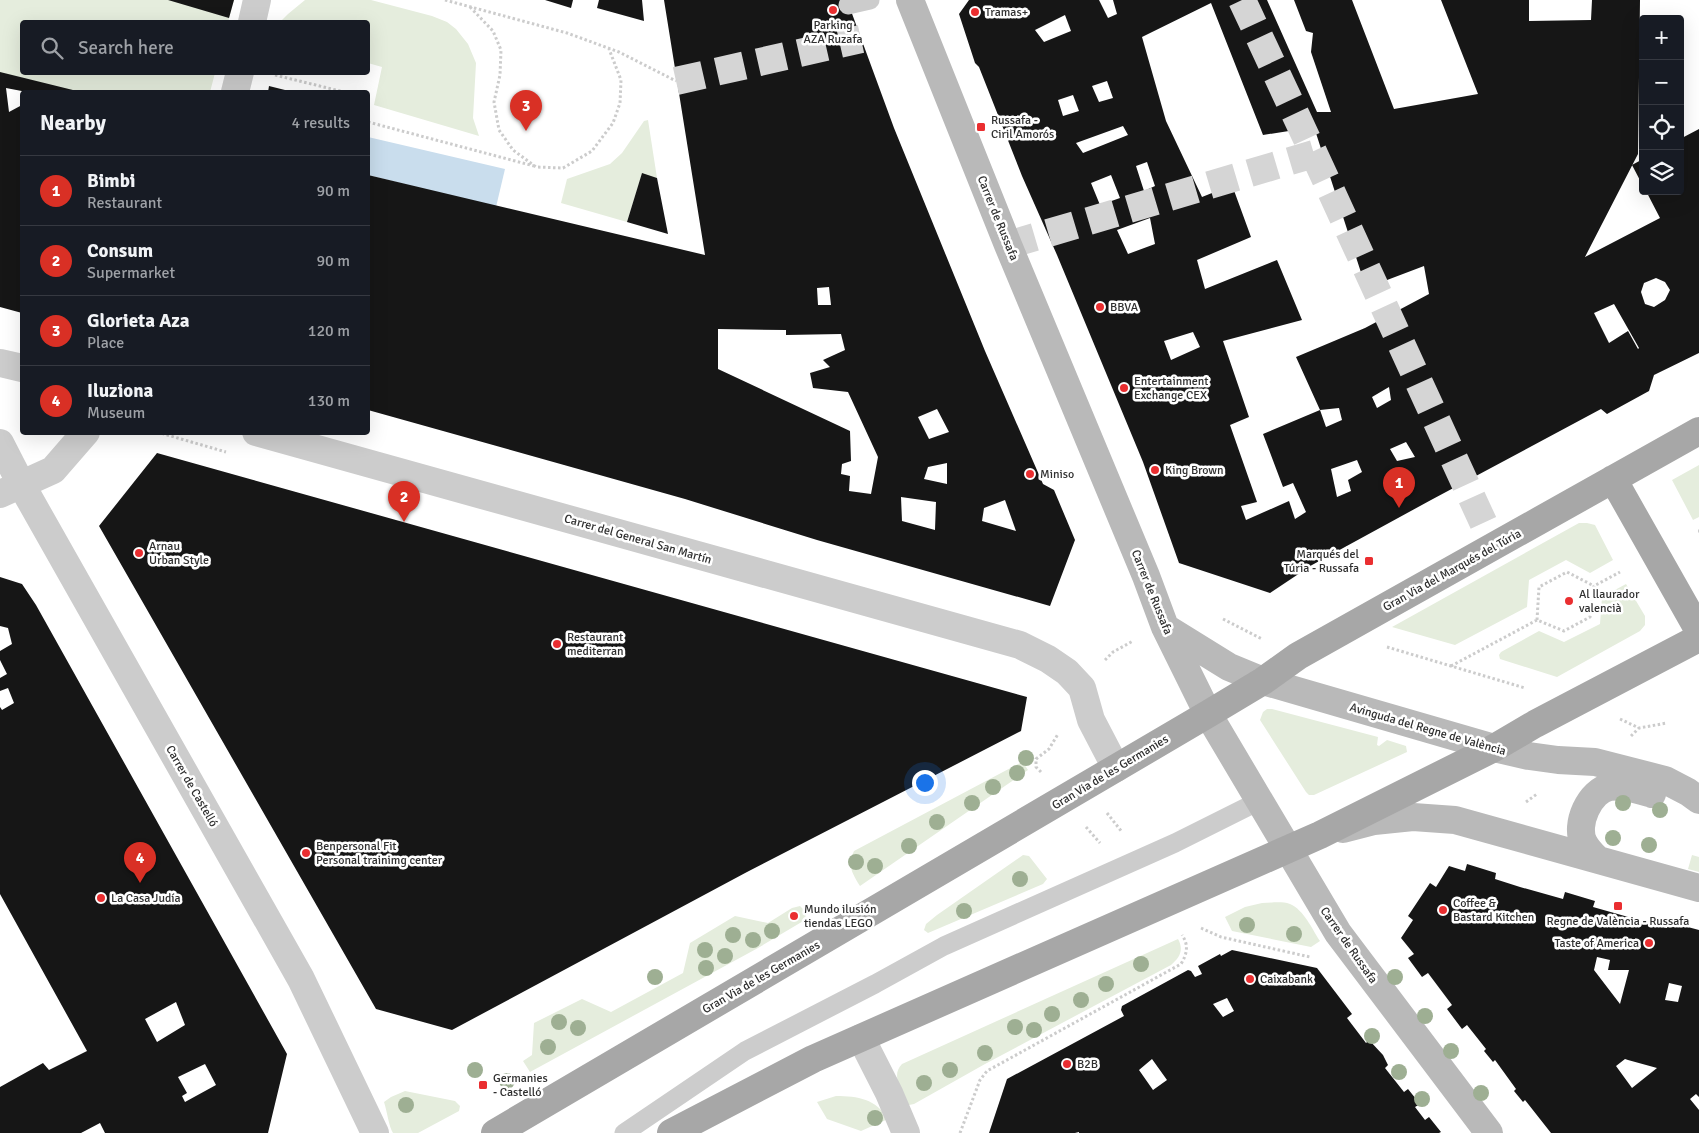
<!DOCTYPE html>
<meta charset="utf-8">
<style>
:root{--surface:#171b24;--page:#242831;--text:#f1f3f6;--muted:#9ea1a6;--line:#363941;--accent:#d93025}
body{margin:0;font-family:Signika,sans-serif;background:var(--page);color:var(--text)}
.controls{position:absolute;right:15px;top:15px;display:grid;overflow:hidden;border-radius:5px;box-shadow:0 5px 20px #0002}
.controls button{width:45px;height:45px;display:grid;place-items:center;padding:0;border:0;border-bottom:1px solid var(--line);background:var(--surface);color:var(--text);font:25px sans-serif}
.you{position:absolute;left:924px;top:782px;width:18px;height:18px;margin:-12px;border:4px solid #fff;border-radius:50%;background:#1a73e8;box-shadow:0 0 0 8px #1a73e833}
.badge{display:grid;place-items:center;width:32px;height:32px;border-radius:50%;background:var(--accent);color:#fff;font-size:16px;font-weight:700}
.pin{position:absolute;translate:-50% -41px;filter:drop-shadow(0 1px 2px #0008)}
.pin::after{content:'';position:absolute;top:26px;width:18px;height:15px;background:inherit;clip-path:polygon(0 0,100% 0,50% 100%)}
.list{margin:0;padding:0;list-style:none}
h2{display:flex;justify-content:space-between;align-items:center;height:65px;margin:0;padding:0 20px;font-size:21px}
h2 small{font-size:16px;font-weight:400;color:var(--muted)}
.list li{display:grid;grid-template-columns:32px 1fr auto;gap:15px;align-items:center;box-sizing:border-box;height:70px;padding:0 20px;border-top:1px solid var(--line)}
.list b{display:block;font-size:19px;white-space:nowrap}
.list p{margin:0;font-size:16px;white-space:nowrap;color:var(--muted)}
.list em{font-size:16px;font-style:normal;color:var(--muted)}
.icon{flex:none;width:28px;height:28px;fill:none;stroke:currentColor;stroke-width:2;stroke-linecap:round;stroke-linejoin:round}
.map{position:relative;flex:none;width:1699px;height:1133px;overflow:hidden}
.search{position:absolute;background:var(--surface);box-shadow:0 5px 20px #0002;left:20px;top:20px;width:350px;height:55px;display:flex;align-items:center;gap:12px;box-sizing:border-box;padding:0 18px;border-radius:5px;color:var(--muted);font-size:19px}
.panel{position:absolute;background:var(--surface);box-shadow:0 5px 20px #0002;left:20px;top:90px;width:350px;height:345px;border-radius:5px}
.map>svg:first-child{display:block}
.green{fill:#e5eddd}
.water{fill:#c9dded}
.building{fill:#161616;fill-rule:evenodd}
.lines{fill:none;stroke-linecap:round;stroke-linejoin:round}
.street-tunnel{stroke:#d5d5d5;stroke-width:28;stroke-dasharray:28 14;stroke-linecap:butt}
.path{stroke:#ccc;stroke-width:3;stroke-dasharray:2.5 2.5;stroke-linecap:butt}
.lane{stroke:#ccc;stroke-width:19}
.street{stroke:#ccc;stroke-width:28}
.secondary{stroke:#b9b9b9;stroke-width:28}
.primary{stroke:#a7a7a7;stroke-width:28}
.tree{fill:#9eaf93}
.poi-dot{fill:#ea2e30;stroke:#fff;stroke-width:2}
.labels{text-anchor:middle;stroke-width:5;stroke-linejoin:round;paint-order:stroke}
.poi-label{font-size:12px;fill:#2f2f2f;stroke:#fff;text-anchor:start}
.street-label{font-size:12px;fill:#2f2f2f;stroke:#fff}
</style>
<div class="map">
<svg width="1699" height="1133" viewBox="0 0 1699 1133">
<rect width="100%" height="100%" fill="#fff"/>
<path class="green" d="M0 0H234L228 22H22V72L215 73 210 92H27L0 86Z
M305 0H371L432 16 447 22 456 29 468 44 476 63 473 118 479 136 374 105 382 67 368 63V22H280L288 14Z
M648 120 657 178 642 174 627 222 561 203 567 179 610 164 622 153 644 121Z
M1699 465V517L1693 520 1672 480Z
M1579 523H1587L1595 525 1613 560 1590 573 1566 560 1529 580 1527 607 1455 645 1392 627Z
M1626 584 1645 616V625L1640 631 1557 677 1500 659 1499 655 1501 652 1539 631 1564 642 1600 624 1602 597Z
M1267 709H1272L1378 737 1377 745 1379 746 1387 740 1406 746 1407 752 1314 795H1309L1306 792 1260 720 1263 712Z
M1020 763 1024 764 1028 770 860 886C852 873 847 865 854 851Z
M1023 855 1029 856 1047 879 1043 884 928 933 924 930 926 924 937 915Z
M1692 855 1699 857V872L1688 869Z
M1262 903C1271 903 1281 901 1290 904 1304 910 1312 929 1320 941L1311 947 1232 931 1225 917 1245 907Z
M800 906 806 912 805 920 758 948 530 1072 523 1061 532 1055 534 1023 582 999 611 1012 683 973 690 943 735 916 768 923 792 908Z
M1178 939C1184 950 1180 957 1171 965L985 1064 914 1104 909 1105 906 1102C901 1089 891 1075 902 1064Z
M405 1091 455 1101 460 1106 459 1111 418 1133H393C389 1127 387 1111 384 1102L391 1097Z
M836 1096C858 1096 876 1099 888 1119L861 1131 827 1119 817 1102Z"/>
<path class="water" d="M368 137 505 169 496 207 368 175Z"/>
<path class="building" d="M168 0H234L229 18Z
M545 0H573L571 8Z
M599 0H642L644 21 597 8Z
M664 0H847L894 128 985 351 1043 484 1054 490 1075 540 1050 606 817 540 685 499 368 410V175L705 255ZM829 287 831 305H818L817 288ZM718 329 786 330V335L841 334 845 350 823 360 830 367 810 373 813 388 848 392 878 457 871 494 849 491 850 476 841 474 842 464 851 461 850 431 718 369ZM937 409 949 432 929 439 918 417ZM947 463V484L924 479 928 467ZM901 497 936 502 935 530 902 521ZM1005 500 1016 531 982 521 984 508Z
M969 0H1099L1108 18 1117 14 1113 0H1267L1317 112H1331L1311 52 1313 33 1306 31 1294 0H1352L1394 109 1478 94 1441 0H1529V21L1591 20 1592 0H1640L1638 154 1585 257 1660 218 1646 191H1680V139L1699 129V353L1654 375 1649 391 1607 414 1601 409 1431 500 1312 565 1270 593 1179 563 1143 462 1057 255 1022 176 979 67 975 63 959 14ZM1211 3 1263 135 1314 127 1366 288 1424 266 1429 294 1365 328 1296 357 1320 410 1339 408 1342 420 1326 427 1320 410 1263 434 1283 487 1293 483 1306 512 1295 519 1289 501 1246 520 1241 506 1257 502 1230 425 1249 417 1223 341 1302 320 1277 260 1205 289 1197 260 1251 237 1232 185 1202 197 1166 121 1142 37ZM1065 15 1071 31 1044 42 1035 30ZM1107 81 1113 98 1099 102 1092 86ZM1073 95 1079 111 1063 116 1058 100ZM1123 126 1128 135 1083 153 1076 143ZM1147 162 1155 186 1144 191 1136 166ZM1111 175 1120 198 1100 205 1091 183ZM1150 218 1155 244 1128 254 1117 230ZM1656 278 1665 282 1670 290 1665 300 1654 307 1645 304 1641 292 1644 283ZM1614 304 1639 348 1638 349 1628 331 1609 343 1594 313ZM1193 332 1200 347 1171 360 1164 341ZM1389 387 1391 400 1377 408 1372 397ZM1406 442 1415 457 1397 461 1390 449ZM1357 460 1362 472 1348 480 1351 491 1337 497 1331 469Z
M0 72 81 92H27L6 88 9 112 22 105V313L0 307Z
M269 86 293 92H268Z
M1643 159V186L1632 165Z
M642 173 657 178 668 234 627 222Z
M157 453 1027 697 1021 731 747 872 452 1030 376 1009 99 526Z
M0 577 22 584 36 605 287 1054 268 1133H105L100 1123 81 1133H0V1087L43 1063 49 1070 87 1051 0 894V707L2 710 14 703 8 688 0 691V678L7 674 0 660V651L12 644 8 628 0 626ZM176 1002 185 1025 157 1042 145 1019ZM205 1064 216 1085 185 1102 182 1096 187 1093 178 1077Z
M1467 864 1496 873 1495 879 1520 887 1563 899 1565 892 1595 901 1593 907 1667 928 1669 922 1699 930V1097L1696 1094 1690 1099 1699 1110V1133H1551L1525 1100 1523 1102 1514 1091 1516 1089 1495 1060 1493 1062 1484 1051 1486 1049 1467 1025 1462 1029 1447 1009 1452 1005 1428 973 1422 977 1408 958 1414 954 1401 938 1413 920 1408 916 1430 883 1436 887 1449 866 1465 871ZM1597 957 1610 960 1608 970H1629L1620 1004 1594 970ZM1669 983 1682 986 1678 1002 1665 1000ZM1625 1059 1628 1060 1657 1068 1632 1088 1616 1066Z
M1232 950 1317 968 1352 1014 1347 1018 1366 1043 1369 1040 1383 1055 1388 1065 1385 1068 1404 1092 1408 1089 1420 1104 1415 1107 1425 1120 1429 1117 1441 1132 1439 1133H1079V1132L1075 1133H989L1007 1079 1124 1016 1121 1010 1122 1006 1188 970 1191 971 1195 977 1202 974 1198 966 1220 954 1221 956ZM1227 998 1234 1011 1223 1017 1213 1004ZM1152 1059 1167 1080 1153 1090 1139 1070Z"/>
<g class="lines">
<path class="street-tunnel" d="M676 81 861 39
M1314 154 1494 546
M1008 245 1314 154 1242 0"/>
<path class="path" d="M445 0 567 33 619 52 676 81
M470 7 493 31 501 50 500 75 494 102 499 130 513 150 536 167 563 168 592 151 613 123 620 103 621 80 609 49
M275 75 344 92
M368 122 534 166
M157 432 226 452
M1698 531H1699
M1223 619 1262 639
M1537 620 1539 587 1567 572 1594 586
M1387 647 1525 688
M1105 660 1113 652 1133 641
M1451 666 1537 620 1564 631 1590 617 1594 586 1620 572
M1620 719 1639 728 1667 723
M1631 736 1639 728
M1041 772 1036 767V759L1049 749 1058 734
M1526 802 1537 794
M1107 813 1122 832
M1086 827 1100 843
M1201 928 1221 937 1310 957
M960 1133 980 1080 987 1071 1181 964C1187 954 1189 945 1182 935"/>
<path class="lane" d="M848 5 870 0
M624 1133 745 1051 875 984 944 946 1175 843 1259 801"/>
<path class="street" d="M252 22 257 0
M235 92 240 72
M0 363 22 368
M256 432 1020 645 1048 659 1067 672 1082 688 1091 720 1116 768
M0 443 21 484 301 979 375 1133
M0 494 53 470 86 432
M861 1038 889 1093 906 1133"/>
<path class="secondary" d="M910 0 1008 245 1146 576 1165 627 1208 714 1338 933 1489 1133
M1166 628 1229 667 1263 681 1494 748 1529 756 1558 760 1595 762 1665 780 1688 792 1699 800
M1343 829 1374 821 1413 817 1455 820 1699 888
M1596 858C1592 854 1587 849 1584 843 1574 825 1590 790 1610 787 1625 785 1639 790 1652 794"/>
<path class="primary" d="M1613 479 1699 631
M495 1133 1208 714 1263 681 1298 656 1699 431
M671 1133 813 1059 1320 835 1494 748 1535 724 1699 638"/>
</g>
<g class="tree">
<circle cx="1026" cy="758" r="8"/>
<circle cx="1017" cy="773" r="8"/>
<circle cx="993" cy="787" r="8"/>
<circle cx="972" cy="803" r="8"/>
<circle cx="1623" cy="803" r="8"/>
<circle cx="1660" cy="810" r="8"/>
<circle cx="937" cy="822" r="8"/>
<circle cx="1613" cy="838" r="8"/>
<circle cx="1649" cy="845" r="8"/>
<circle cx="909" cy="846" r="8"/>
<circle cx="856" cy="862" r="8"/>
<circle cx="875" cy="866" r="8"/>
<circle cx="1020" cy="879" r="8"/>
<circle cx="964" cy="911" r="8"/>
<circle cx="1247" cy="925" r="8"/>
<circle cx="772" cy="931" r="8"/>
<circle cx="1294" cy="934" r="8"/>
<circle cx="733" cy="935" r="8"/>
<circle cx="753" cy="940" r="8"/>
<circle cx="705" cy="950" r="8"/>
<circle cx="725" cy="956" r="8"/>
<circle cx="1141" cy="964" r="8"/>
<circle cx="706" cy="968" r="8"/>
<circle cx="655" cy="977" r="8"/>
<circle cx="1395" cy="977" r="8"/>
<circle cx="1106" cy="984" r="8"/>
<circle cx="1081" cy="1000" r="8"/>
<circle cx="1052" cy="1014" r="8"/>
<circle cx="1425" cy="1016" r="8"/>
<circle cx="559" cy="1022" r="8"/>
<circle cx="1015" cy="1027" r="8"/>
<circle cx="578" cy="1028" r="8"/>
<circle cx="1034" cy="1030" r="8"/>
<circle cx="1372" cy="1036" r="8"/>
<circle cx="548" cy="1047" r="8"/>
<circle cx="1451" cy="1051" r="8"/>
<circle cx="985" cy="1053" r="8"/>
<circle cx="475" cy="1070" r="8"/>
<circle cx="950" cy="1070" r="8"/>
<circle cx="1399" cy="1072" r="8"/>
<circle cx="507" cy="1081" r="8"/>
<circle cx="924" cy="1083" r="8"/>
<circle cx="1481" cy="1093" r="8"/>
<circle cx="1422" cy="1099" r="8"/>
<circle cx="406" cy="1105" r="8"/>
<circle cx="875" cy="1118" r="8"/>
</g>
<g class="poi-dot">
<circle cx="833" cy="10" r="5"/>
<circle cx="975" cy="12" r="5"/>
<rect x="976" y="122" width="10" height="10" rx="2.5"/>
<circle cx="1100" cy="307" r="5"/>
<circle cx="1124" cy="388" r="5"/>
<circle cx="1155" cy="470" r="5"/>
<circle cx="1030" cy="474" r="5"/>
<circle cx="139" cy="553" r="5"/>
<rect x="1364" y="556" width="10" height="10" rx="2.5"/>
<circle cx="1569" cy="601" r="5"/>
<circle cx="557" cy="644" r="5"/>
<circle cx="306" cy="853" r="5"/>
<circle cx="101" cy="898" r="5"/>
<rect x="1613" y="901" width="10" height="10" rx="2.5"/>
<circle cx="1443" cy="910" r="5"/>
<circle cx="794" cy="916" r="5"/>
<circle cx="1649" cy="943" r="5"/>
<circle cx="1250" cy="979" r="5"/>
<circle cx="1067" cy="1064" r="5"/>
<rect x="478" y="1080" width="10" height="10" rx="2.5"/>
</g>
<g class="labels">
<g class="poi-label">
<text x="985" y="16">Tramas+</text>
<text x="833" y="29" text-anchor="middle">Parking<tspan x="833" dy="14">AZA Ruzafa</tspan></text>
<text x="991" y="124">Russafa -<tspan x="991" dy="14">Ciril Amorós</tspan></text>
<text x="1110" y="311">BBVA</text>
<text x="1134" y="385">Entertainment<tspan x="1134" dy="14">Exchange CEX</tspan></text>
<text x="1165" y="474">King Brown</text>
<text x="1040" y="478">Miniso</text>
<text x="149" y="550">Arnau<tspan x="149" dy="14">Urban Style</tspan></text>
<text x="1359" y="558" text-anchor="end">Marqués del<tspan x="1359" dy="14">Túria - Russafa</tspan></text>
<text x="1579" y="598">Al llaurador<tspan x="1579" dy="14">valencià</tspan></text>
<text x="567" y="641">Restaurant<tspan x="567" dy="14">mediterran</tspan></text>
<text x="316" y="850">Benpersonal Fit<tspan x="316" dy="14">Personal trainimg center</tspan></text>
<text x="111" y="902">La Casa Judía</text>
<text x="1453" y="907">Coffee &amp;<tspan x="1453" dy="14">Bastard Kitchen</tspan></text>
<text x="804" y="913">Mundo ilusión<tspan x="804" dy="14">tiendas LEGO</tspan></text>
<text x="1618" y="925" text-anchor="middle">Regne de València - Russafa</text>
<text x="1639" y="947" text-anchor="end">Taste of America</text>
<text x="1260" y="983">Caixabank</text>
<text x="1077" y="1068">B2B</text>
<text x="493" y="1082">Germanies<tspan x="493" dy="14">- Castelló</tspan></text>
</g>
<g class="street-label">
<text transform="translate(998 218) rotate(68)" y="4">Carrer de Russafa</text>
<text transform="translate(638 539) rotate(16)" y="4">Carrer del General San Martín</text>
<text transform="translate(1452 570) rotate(-29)" y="4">Gran Via del Marqués del Túria</text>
<text transform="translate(1152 592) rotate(68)" y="4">Carrer de Russafa</text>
<text transform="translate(1428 729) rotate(16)" y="4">Avinguda del Regne de València</text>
<text transform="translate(1110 772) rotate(-31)" y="4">Gran Via de les Germanies</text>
<text transform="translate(192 786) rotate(60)" y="4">Carrer de Castelló</text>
<text transform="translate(1349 945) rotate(55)" y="4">Carrer de Russafa</text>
<text transform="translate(761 977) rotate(-30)" y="4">Gran Via de les Germanies</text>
</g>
</g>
</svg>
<div class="controls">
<button>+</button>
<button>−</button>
<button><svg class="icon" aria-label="locate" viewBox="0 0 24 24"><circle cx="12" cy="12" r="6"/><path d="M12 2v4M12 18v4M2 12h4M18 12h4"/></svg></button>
<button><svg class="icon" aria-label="layers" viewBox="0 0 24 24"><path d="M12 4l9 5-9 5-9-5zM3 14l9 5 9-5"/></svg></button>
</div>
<div class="you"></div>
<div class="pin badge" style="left:1399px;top:508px">1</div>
<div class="pin badge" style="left:404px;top:522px">2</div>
<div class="pin badge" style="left:526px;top:131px">3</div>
<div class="pin badge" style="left:140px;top:883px">4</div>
<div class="search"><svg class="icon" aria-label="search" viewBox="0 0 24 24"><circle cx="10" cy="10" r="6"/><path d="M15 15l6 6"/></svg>Search here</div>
<section class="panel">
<h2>Nearby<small>4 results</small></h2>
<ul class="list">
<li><span class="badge">1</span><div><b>Bimbi</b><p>Restaurant</p></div><em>90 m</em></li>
<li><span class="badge">2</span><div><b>Consum</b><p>Supermarket</p></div><em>90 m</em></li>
<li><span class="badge">3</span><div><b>Glorieta Aza</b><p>Place</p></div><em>120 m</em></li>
<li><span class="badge">4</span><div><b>Iluziona</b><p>Museum</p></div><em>130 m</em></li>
</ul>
</section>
</div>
